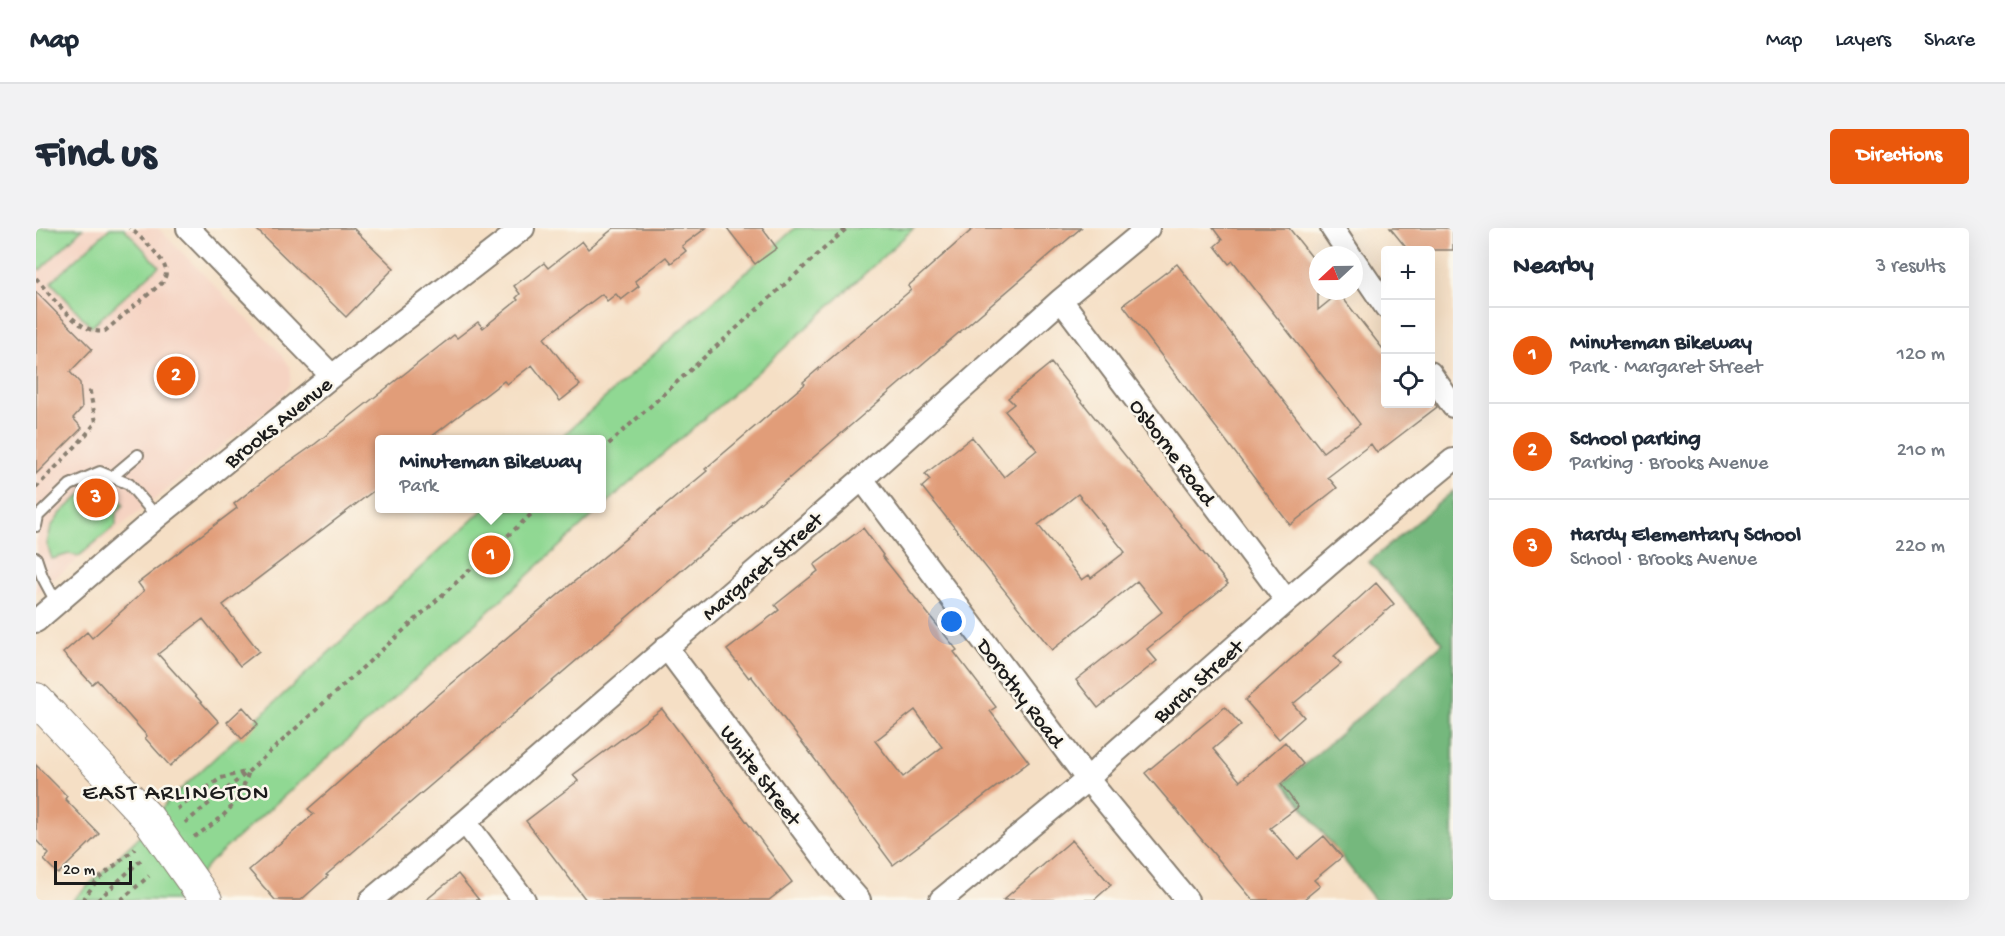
<!DOCTYPE html>
<meta charset="utf-8">
<style>
:root{--surface:#fff;--page:#f2f2f3;--text:#1f2937;--muted:#747a83;--line:#e0e1e3;--accent:#ea580c}
body{margin:0;font-family:"Gochi Hand",sans-serif;background:var(--page);color:var(--text)}
.controls{position:absolute;right:18px;top:18px;display:grid;overflow:hidden;border-radius:6px;box-shadow:0 6px 24px #0002}
.controls button{width:54px;height:54px;display:grid;place-items:center;padding:0;border:0;border-bottom:2px solid var(--line);background:var(--surface);color:var(--text);font:30px sans-serif}
.compass{position:absolute;left:1273px;top:18px;width:54px;height:54px;border-radius:50%;background:var(--surface);box-shadow:0 6px 24px #0002;rotate:248deg}
.scale{position:absolute;left:18px;bottom:15px;width:78px;box-sizing:border-box;padding-left:6px;border:3px solid #1c1c1c;border-top:0;font-size:16px;line-height:21px;white-space:nowrap;color:#1c1c1c;-webkit-text-stroke:4px #fbf7ec;paint-order:stroke}
.you{position:absolute;left:916px;top:394px;width:21px;height:21px;margin:-15px;border:4px solid #fff;border-radius:50%;background:#1a73e8;box-shadow:0 0 0 9px #1a73e833}
.badge{display:grid;place-items:center;width:39px;height:39px;border-radius:50%;background:var(--accent);color:#fff;font-size:20px;font-weight:700}
.pin{position:absolute;translate:-50% -50%;border:3px solid #fff;box-shadow:0 2px 6px #0006}
.popup{position:absolute;left:339px;top:207px;width:231px;height:78px;box-sizing:border-box;display:grid;place-content:center;border-radius:6px;background:var(--surface);filter:drop-shadow(0 2px 4px #0005);font-size:20px;white-space:nowrap;color:var(--muted)}
.popup b{font-size:22px;color:var(--text)}
.popup::after{content:'';position:absolute;left:50%;top:100%;margin-left:-12px;border:12px solid transparent;border-top-color:var(--surface)}
.list{margin:0;padding:0;list-style:none}
h2{display:flex;justify-content:space-between;align-items:center;height:78px;margin:0;padding:0 24px;font-size:26px}
h2 small{font-size:20px;font-weight:400;color:var(--muted)}
.list li{display:grid;grid-template-columns:39px 1fr auto;gap:18px;align-items:center;box-sizing:border-box;height:96px;padding:0 24px;border-top:2px solid var(--line)}
.list b{display:block;font-size:22px;white-space:nowrap}
.list p{margin:0;font-size:20px;white-space:nowrap;color:var(--muted)}
.list em{font-size:20px;font-style:normal;color:var(--muted)}
.icon{flex:none;width:33px;height:33px;fill:none;stroke:currentColor;stroke-width:2;stroke-linecap:round;stroke-linejoin:round}
.map{position:relative;flex:none;width:1417px;height:672px;overflow:hidden;border-radius:6px}
header{display:flex;align-items:center;gap:36px;box-sizing:border-box;height:84px;padding:0 30px;background:var(--surface);border-bottom:2px solid var(--line)}
header strong{font-size:28px}
nav{display:flex;gap:33px;margin-inline-start:auto;font-size:21px}
.intro{display:flex;align-items:center;justify-content:space-between;box-sizing:border-box;height:144px;padding:0 36px}
h1{margin:0;font-size:42px}
.button{padding:15px 27px;border-radius:6px;background:var(--accent);color:#fff;font-size:21px;font-weight:700}
main{display:flex;gap:36px;padding:0 36px}
aside{flex:1;background:var(--surface);border-radius:6px;box-shadow:0 6px 24px #0002}
.map>svg:first-child{display:block}
.built{fill:#f5d3c2}
.green{fill:#90d893;stroke:#567a58;stroke-width:1.5}
.forest{fill:#74b87d;stroke:#486a4c;stroke-width:1.5}
.building{fill:#e19d79;fill-rule:evenodd}
.lines{fill:none;stroke-linecap:round;stroke-linejoin:round}
.lane-casing{stroke:#887e70;stroke-width:14}
.street-casing{stroke:#887e70;stroke-width:26}
.secondary-casing{stroke:#887e70;stroke-width:34}
.path{stroke:#887e70;stroke-width:4;stroke-dasharray:4.5 4.5;stroke-linecap:butt}
.lane{stroke:#fff;stroke-width:10}
.street{stroke:#fff;stroke-width:22}
.secondary{stroke:#fff;stroke-width:32}
.labels{text-anchor:middle;stroke-width:5;stroke-linejoin:round;paint-order:stroke}
.street-label{font-size:22px;fill:#1c1c1c;stroke:#fbf7ec}
.neighbourhood-label{font-size:24px;letter-spacing:1.5px;fill:#1c1c1c;stroke:#fbf7ec}
</style>
<header>
<strong>Map</strong>
<nav><a>Map</a><a>Layers</a><a>Share</a></nav>
</header>
<div class="intro"><h1>Find us</h1><a class="button">Directions</a></div>
<main>
<div class="map">
<svg width="1417" height="672" viewBox="0 0 1417 672">
<rect width="100%" height="100%" fill="#fbf7ec"/>
<filter id="ink" filterUnits="userSpaceOnUse"><feTurbulence type="fractalNoise" baseFrequency=".0167" numOctaves="2"/><feDisplacementMap in="SourceGraphic" scale="12" xChannelSelector="R" yChannelSelector="G"/><feConvolveMatrix kernelMatrix="1 2 1 2 8 2 1 2 1" color-interpolation-filters="sRGB"/></filter>
<filter id="wash" filterUnits="userSpaceOnUse"><feTurbulence type="fractalNoise" baseFrequency=".008" numOctaves="4" result="noise"/><feDisplacementMap in="SourceGraphic" scale="24" xChannelSelector="R" yChannelSelector="G"/><feGaussianBlur stdDeviation="1.35" result="paint"/><feColorMatrix in="noise" values="0 0 0 0 0 0 0 0 0 0 0 0 0 0 0 0 0 1.4 0 .05"/><feComposite in="paint" operator="in"/></filter>
<g filter="url(#wash)">
<rect width="100%" height="100%" fill="#f5dfc5"/>
<path class="built" d="M0 0H122L243 123 254 139 255 148 253 158 240 175 0 365Z"/>
<path class="green" d="M0 0H47L4 42 0 38Z
M74 0H88L123 38 55 99 15 54Z
M759 0H878L731 136 566 279V212H522Z
M63 260 83 270 88 277C80 282 79 288 80 297L43 328 33 326 16 331 11 316 15 299 25 285 46 266Z
M448 281H564L345 482 173 635 146 672H37L105 607 131 574Z"/>
<path class="forest" d="M1417 263V672H1339L1248 555 1407 415 1333 334Z"/>
<g id="blocks">
<path class="building" d="M219 0H317L358 40 310 89Z
M578 0H670L646 18 650 23 635 35 630 29 599 53 603 58 585 72 580 66 571 73 566 66 508 110 544 157 524 173 496 137 471 156 468 153 391 212H344V258L187 377 223 423 204 438 167 391 122 426 183 494 134 538 109 510 111 508 61 452 56 456 27 425 51 404 56 410 108 363 102 355 201 280 198 276 232 249 279 216 418 107 421 110 442 94 447 100 482 72 480 70 484 66 478 58 508 35 512 40 546 13 552 21Z
M691 0H726L741 20 719 36Z
M938 0H1045L290 647 292 648 265 672H239L213 642 278 586 272 581 402 467 671 243 669 241 769 156 767 154 875 62 872 58Z
M1177 0H1253L1282 37V82L1303 65 1350 125V176H1399L1401 179 1341 225 1335 216 1292 249 1301 260 1254 297 1087 77 1141 36 1287 224 1324 196 1197 33 1193 36 1179 18 1186 12Z
M1354 0H1417V22H1372Z
M0 64 56 121 34 144 44 155 46 180 37 190 46 200 0 246Z
M1015 135 1192 356 1111 421 1121 433 1062 480 1040 452 1126 384 1101 353 1016 422 886 259 894 252 889 246 936 209 968 249 1001 222 969 183 978 176 972 170ZM1042 266 1089 324 1055 350 1053 347 1046 352 1002 297Z
M827 300 847 327 846 328 921 422 918 424 960 479 954 483 993 534 857 637 772 522 715 448 713 450 691 422 743 382 739 377 782 343 778 337ZM879 482 906 519 867 549 839 513Z
M1340 355 1358 376 1298 428 1305 436 1257 476 1268 489 1243 511 1209 472Z
M207 479 222 496 206 511 191 494Z
M1189 479 1205 497 1177 521 1204 553 1249 514 1267 536 1245 556 1262 579 1234 600 1261 631 1288 608 1306 629 1278 652 1284 658 1267 672H1217L1109 545Z
M626 481 756 654 733 672H550L490 593 542 553 537 547Z
M0 537 31 568 29 571 63 606 22 646 8 632 13 626 0 612Z
M1036 612 1075 657 1058 672H967Z
M422 646 443 672H390Z"/>
</g>
</g>
<g filter="url(#ink)">
<use href="#blocks" fill-opacity="0" stroke="#887e70" stroke-width="1.5"/>
<g class="lines">
<g class="lane-casing">
<path id="lane" d="M77 248 102 227
M0 298 2 288 34 257 64 244 93 256 121 289
M0 330 6 348 21 376"/>
</g>
<g class="street-casing">
<path id="street" d="M152 0 296 148
M1296 0 1314 27
M1318 32 1350 79
M1025 72 1251 373
M1394 145 1417 178
M826 251 1049 548 1151 672
M0 393 121 289 296 148 487 0
M630 419 801 647 823 672
M429 594 488 672
M335 672 429 594 826 251 1025 72 1112 0
M905 672 1052 551 1074 529C1187 429 1300 328 1417 232"/>
</g>
<g class="secondary-casing">
<path id="secondary" d="M0 471 112 590 170 672"/>
</g>
<path class="path" d="M0 50C15 68 44 108 69 103L127 54C128 51 130 48 130 45 131 32 104 9 94 0
M566 222 811 0
M0 260C20 238 42 218 60 194L53 159
M141 581 185 550 209 544
M149 595 213 543 502 280
M158 609C188 589 202 579 213 543
M47 672 61 652 99 621
M62 672 106 631
M85 672 113 648"/>
<use href="#lane" class="lane"/>
<use href="#street" class="street"/>
<use href="#secondary" class="secondary"/>
</g>
</g>
<g class="labels">
<g class="street-label">
<text transform="translate(241 193) rotate(-39)" y="8">Brooks Avenue</text>
<text transform="translate(1138 223) rotate(53)" y="8">Osborne Road</text>
<text transform="translate(725 337) rotate(-41)" y="8">Margaret Street</text>
<text transform="translate(1161 452) rotate(-42)" y="8">Burch Street</text>
<text transform="translate(986 464) rotate(53)" y="8">Dorothy Road</text>
<text transform="translate(726 546) rotate(53)" y="8">White Street</text>
</g>
<g class="neighbourhood-label">
<text x="140" y="571">EAST ARLINGTON</text>
</g>
</g>
</svg>
<div class="controls">
<button>+</button>
<button>−</button>
<button><svg class="icon" aria-label="locate" viewBox="0 0 24 24"><circle cx="12" cy="12" r="6"/><path d="M12 2v4M12 18v4M2 12h4M18 12h4"/></svg></button>
</div>
<svg class="compass" viewBox="-18 -18 36 36"><path d="M0-13l5 13h-10z" fill="#e53935"/><path d="M0 13l5-13h-10z" fill="#747a83"/></svg>
<div class="scale">20 m</div>
<div class="you"></div>
<div class="pin badge" style="left:455px;top:327px">1</div>
<div class="popup"><b>Minuteman Bikeway</b>Park</div>
<div class="pin badge" style="left:140px;top:148px">2</div>
<div class="pin badge" style="left:60px;top:270px">3</div>
</div>
<aside>
<h2>Nearby<small>3 results</small></h2>
<ul class="list">
<li><span class="badge">1</span><div><b>Minuteman Bikeway</b><p>Park · Margaret Street</p></div><em>120 m</em></li>
<li><span class="badge">2</span><div><b>School parking</b><p>Parking · Brooks Avenue</p></div><em>210 m</em></li>
<li><span class="badge">3</span><div><b>Hardy Elementary School</b><p>School · Brooks Avenue</p></div><em>220 m</em></li>
</ul>
</aside>
</main>
